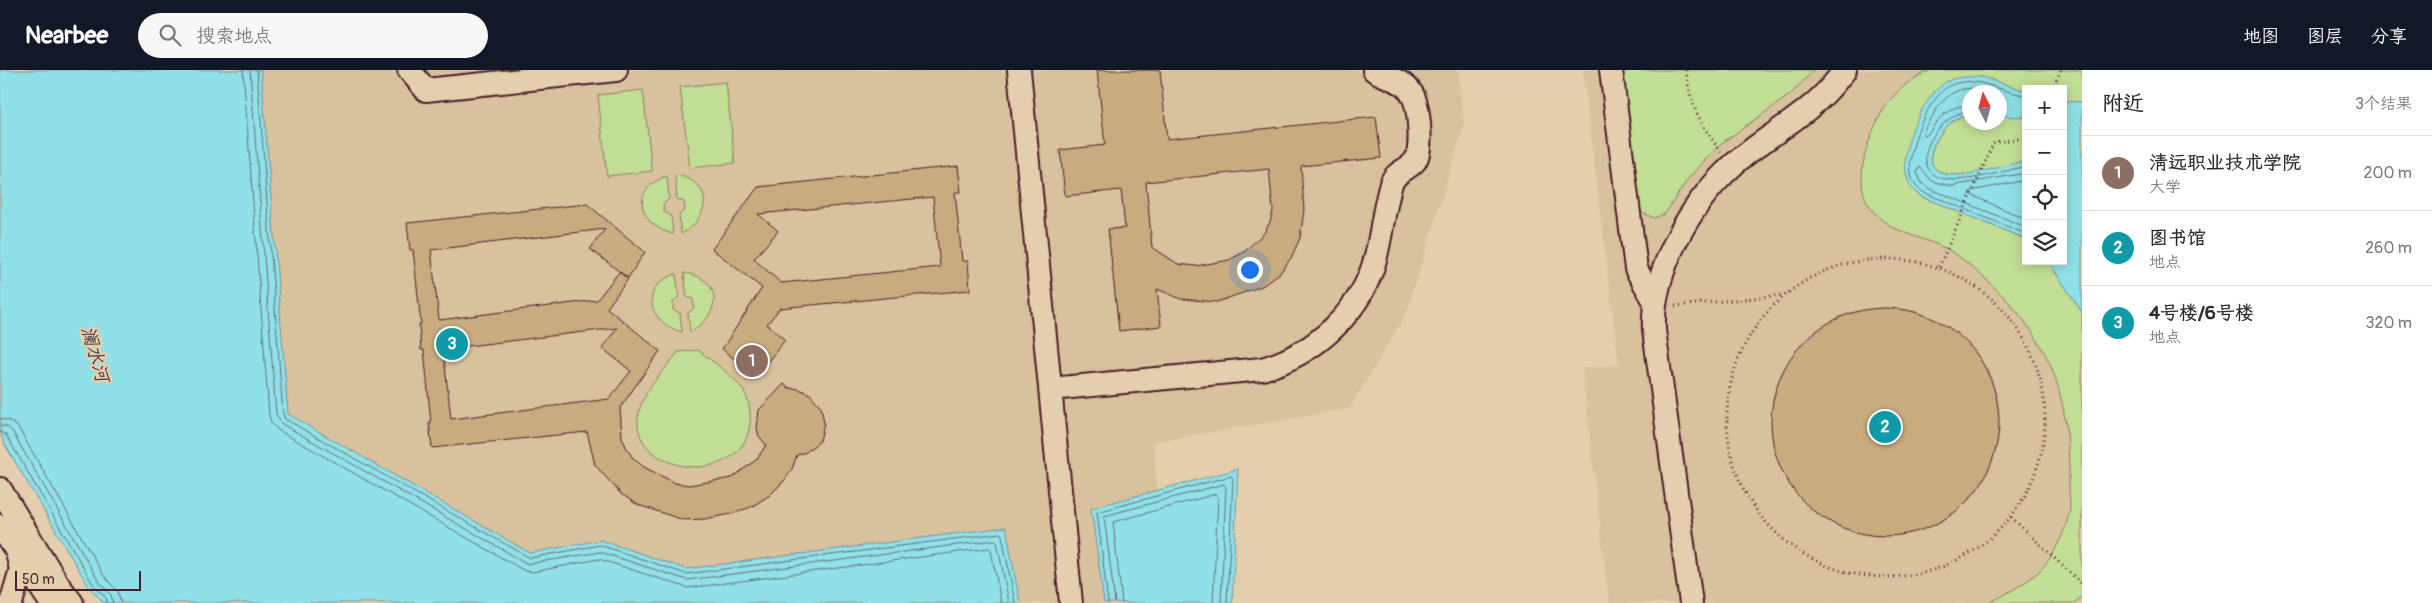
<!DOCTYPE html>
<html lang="zh">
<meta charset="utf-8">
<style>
:root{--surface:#fff;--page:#f7f7f7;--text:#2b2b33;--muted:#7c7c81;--line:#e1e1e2;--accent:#111827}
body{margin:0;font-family:Pangolin,"LXGW WenKai TC",sans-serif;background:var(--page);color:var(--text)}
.controls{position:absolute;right:15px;top:15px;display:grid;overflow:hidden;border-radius:0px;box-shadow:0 2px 12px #0003}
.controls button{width:45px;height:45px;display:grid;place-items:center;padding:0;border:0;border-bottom:1px solid var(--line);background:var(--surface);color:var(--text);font:25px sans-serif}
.compass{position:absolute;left:1962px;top:15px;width:45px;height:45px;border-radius:50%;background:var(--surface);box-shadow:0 2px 12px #0003;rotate:354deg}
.scale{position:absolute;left:15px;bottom:12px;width:126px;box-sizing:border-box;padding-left:5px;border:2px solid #4a1f2b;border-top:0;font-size:14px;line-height:18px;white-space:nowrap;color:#4a1f2b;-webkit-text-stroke:4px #e3cfad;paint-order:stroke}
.you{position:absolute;left:1249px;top:199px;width:18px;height:18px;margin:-12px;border:4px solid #fff;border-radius:50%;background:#1a73e8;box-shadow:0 0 0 8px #1a73e833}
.badge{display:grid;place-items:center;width:32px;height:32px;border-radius:50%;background:var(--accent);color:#fff;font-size:16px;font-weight:700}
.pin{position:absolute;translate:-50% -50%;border:2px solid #fff;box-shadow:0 1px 5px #0006}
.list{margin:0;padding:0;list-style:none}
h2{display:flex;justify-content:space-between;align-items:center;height:65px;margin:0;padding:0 20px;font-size:21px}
h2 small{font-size:16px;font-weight:400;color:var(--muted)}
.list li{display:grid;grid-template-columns:32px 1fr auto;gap:15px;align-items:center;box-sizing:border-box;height:75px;padding:0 20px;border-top:1px solid var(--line)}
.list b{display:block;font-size:19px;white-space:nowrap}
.list p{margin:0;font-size:16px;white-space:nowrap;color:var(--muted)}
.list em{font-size:16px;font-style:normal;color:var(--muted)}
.icon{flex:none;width:28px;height:28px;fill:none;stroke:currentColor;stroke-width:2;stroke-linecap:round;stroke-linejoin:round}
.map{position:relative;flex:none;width:2082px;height:533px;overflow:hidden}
header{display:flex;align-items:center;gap:30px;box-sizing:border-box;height:70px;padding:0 25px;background:var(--accent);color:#fff}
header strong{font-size:24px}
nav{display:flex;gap:28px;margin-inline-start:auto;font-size:18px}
.search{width:350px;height:45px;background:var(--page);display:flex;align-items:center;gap:12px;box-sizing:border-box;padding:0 18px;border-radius:28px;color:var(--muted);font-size:19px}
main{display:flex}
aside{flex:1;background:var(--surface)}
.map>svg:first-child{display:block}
.built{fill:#d8c19d;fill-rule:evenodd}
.green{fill:#c2dd94;stroke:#867e60}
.water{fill:#8fe1e7;stroke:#73939c}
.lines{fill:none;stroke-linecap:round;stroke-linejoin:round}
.shore{stroke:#666d76;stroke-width:1}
.building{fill:#c8ac7f;stroke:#4a1f2b;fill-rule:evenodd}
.minor-casing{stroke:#4a1f2b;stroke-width:26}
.path{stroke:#4a1f2b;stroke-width:3;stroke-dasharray:1 4;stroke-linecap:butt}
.minor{stroke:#e3cfad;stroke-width:22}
.labels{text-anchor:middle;stroke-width:4.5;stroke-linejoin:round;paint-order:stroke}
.water-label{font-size:19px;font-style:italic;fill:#543c47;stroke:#e3cfad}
</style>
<header>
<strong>Nearbee</strong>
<div class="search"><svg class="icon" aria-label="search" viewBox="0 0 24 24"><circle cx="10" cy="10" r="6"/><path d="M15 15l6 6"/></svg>搜索地点</div>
<nav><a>地图</a><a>图层</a><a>分享</a></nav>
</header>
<main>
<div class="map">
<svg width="2082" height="533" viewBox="0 0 2082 533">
<rect width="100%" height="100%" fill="#e3cfad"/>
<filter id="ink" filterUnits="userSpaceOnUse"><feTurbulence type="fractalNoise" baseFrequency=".02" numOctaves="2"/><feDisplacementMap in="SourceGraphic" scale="10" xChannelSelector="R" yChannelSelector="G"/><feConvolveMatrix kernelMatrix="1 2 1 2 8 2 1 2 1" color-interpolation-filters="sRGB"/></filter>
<g filter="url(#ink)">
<path class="built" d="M58 0H1458L1464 56 1406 244 1349 339 1154 372 1163 533H290Z
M1583 0H2082V533H1609L1582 298 1619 295ZM2026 19H2063V191H2026ZM1970 22H2000V52H1970Z"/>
<path class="green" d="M1621 0H1814L1791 24 1719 75 1688 109 1665 144 1654 148 1641 142 1638 135Z
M1932 0H2082V32L2063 31V19H2026V21L1982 7 1934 22 1922 127 2026 169V191H2048L2082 242V526L2074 533H1989C2006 524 2033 510 2045 495 2056 481 2065 461 2069 444 2071 436 2069 426 2069 417 2070 372 2065 318 2042 278 2029 255 2012 234 1993 216 1980 204 1964 189 1949 180 1921 165 1886 164 1868 134 1852 106 1871 58 1887 34 1897 20 1916 5 1932 0Z
M726 12 735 93 690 98 680 17Z
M643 20 652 101 607 106 598 25Z
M1969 46 1970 52H2000V46L2026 47V91C2004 96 1962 110 1942 103 1918 94 1939 61 1951 52 1957 47 1963 47 1969 46Z
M675 105C714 111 712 147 681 164L679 145 685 140 684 132 677 129Z
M667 106 669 129 663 134 664 142 671 146 673 164C638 155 629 119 667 106Z
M684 203C724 208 722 245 690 262L688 243 694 238 693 229 687 227Z
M676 204 679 227 673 232V240L680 243 682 262C648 253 638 216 676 204Z
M698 280C713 292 732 304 743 320 749 329 751 342 750 353 744 422 620 404 640 338 646 317 666 299 678 282Z"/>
<path class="water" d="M0 0H261L288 344 530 483 601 470 686 499 1006 457 1020 533H104L89 517 4 373 0 361Z
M1982 7 2026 21V47L2000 46V22H1970L1969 46C1963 47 1957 47 1951 52 1939 61 1918 94 1942 103 1961 110 2005 95 2026 91V169L1922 127C1919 125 1913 121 1911 117 1893 89 1921 26 1948 11 1958 6 1971 7 1982 7Z
M2063 31 2082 32V242L2048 191H2063Z
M1238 399 1232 533H1104L1091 438Z"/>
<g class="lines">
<path class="shore" d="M243 0 269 345 271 353 278 360 525 501 533 502 599 489 688 518 989 478 991 480 1001 533
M250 0 276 344 282 354 528 494 600 482 687 510 995 470 997 472 1009 533
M257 0 283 344 285 349 530 488 600 475 686 504 1000 463 1002 465 1015 533
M2026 25C2001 23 1977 4 1951 15 1927 26 1898 94 1916 116 1918 119 1922 121 1925 123L2026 164
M1970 35C1947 36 1939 48 1927 65L1923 64C1924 56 1930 50 1934 43 1950 18 1965 14 1994 22
M1970 41C1938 42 1903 100 1945 109 1966 113 2004 101 2026 96
M2026 103 1951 116 1932 111 1920 97 1917 102 1921 112 1928 118 2026 157
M2026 110 1971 121 1969 124 2026 149
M0 349 10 351 18 357 104 506 118 522 121 533
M0 356 7 357 12 361 98 510 111 525 113 533
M0 362 6 365 93 514 106 528 107 533
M1108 533 1097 442 1231 406 1233 409 1227 533
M1115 533 1104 446 1224 414 1226 417 1221 533
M1122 533 1113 452 1216 424 1218 427 1213 533"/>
</g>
<path class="building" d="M1097 0H1160L1167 69 1376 47 1381 88 1301 96 1304 140 1300 168 1291 188 1280 203 1262 216 1217 232 1181 229 1157 219 1161 256 1119 261 1108 159 1125 158 1121 120 1065 126 1060 80 1105 75ZM1269 99 1273 141 1270 152 1264 163 1244 182 1229 190 1196 196 1178 194 1152 177 1146 112Z
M958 96 961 122H955L962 191H968L970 220 780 238 767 254 785 270 756 306 722 279 762 218 712 179 758 117ZM933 127 940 197 781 213 754 189 778 161 758 144Z
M587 134 645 182 628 208 590 179 605 159 431 180 439 250 597 230 619 202 628 209 607 238 660 281 620 338 622 367 627 379 633 388 644 397 675 413 689 415 732 408 757 389 766 375 759 366 757 358 759 340 784 314 789 318 799 319 810 324 821 337 824 353 820 371 806 382 797 385 792 399 784 411 770 425 751 437 731 444 705 449 684 450 638 435 621 424 595 395 587 362 432 378 429 353H431L424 280H421L419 254H421L413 180H410L407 153ZM617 258 602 278 631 301 609 329 451 349 443 279Z
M1771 352a114 114 0 1 1 228 0a114 114 0 1 1-228 0Z"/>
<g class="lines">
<g class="minor-casing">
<path id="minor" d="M409 0 426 20 616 0
M1019 0 1071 533
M1611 0 1636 199 1654 230
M1050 319 1262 299C1316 284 1363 240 1376 186 1382 162 1384 137 1391 114 1395 101 1407 101 1415 91 1423 80 1419 40 1414 28 1407 10 1388 9 1374 0
M0 419 59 516 72 533
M0 456 51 533
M11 533 21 499 18 487
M1691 533 1654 260C1651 202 1690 134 1732 96 1758 72 1791 55 1817 31 1828 22 1836 11 1845 0"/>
</g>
<path class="path" d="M1686 0C1690 35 1700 54 1721 82
M2052 19 2061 0
M1727 348a159 159 0 1 1 318 0a159 159 0 1 1-318 0Z
M1939 197 1994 72 2026 68
M1675 236 1783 225
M2011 447 2082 514"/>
<use href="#minor" class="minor"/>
</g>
</g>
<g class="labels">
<g class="water-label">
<text transform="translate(96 284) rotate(74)" y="7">澜水河</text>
</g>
</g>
</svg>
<div class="controls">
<button>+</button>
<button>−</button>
<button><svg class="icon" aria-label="locate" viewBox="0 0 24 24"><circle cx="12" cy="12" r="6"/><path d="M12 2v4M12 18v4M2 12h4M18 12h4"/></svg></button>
<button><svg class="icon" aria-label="layers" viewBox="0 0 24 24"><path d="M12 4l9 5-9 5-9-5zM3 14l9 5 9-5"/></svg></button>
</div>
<svg class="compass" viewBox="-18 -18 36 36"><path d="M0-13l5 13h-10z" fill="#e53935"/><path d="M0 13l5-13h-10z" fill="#7c7c81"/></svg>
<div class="scale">50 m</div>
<div class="you"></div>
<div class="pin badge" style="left:752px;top:291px;background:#8d6e63">1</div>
<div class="pin badge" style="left:1885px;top:357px;background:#0f9aa8">2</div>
<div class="pin badge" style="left:452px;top:274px;background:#0f9aa8">3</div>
</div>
<aside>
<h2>附近<small>3个结果</small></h2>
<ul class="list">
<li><span class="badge" style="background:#8d6e63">1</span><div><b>清远职业技术学院</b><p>大学</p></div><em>200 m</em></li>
<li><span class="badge" style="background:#0f9aa8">2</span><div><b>图书馆</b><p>地点</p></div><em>260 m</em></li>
<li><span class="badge" style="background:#0f9aa8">3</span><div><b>4号楼/6号楼</b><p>地点</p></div><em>320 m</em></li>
</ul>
</aside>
</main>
